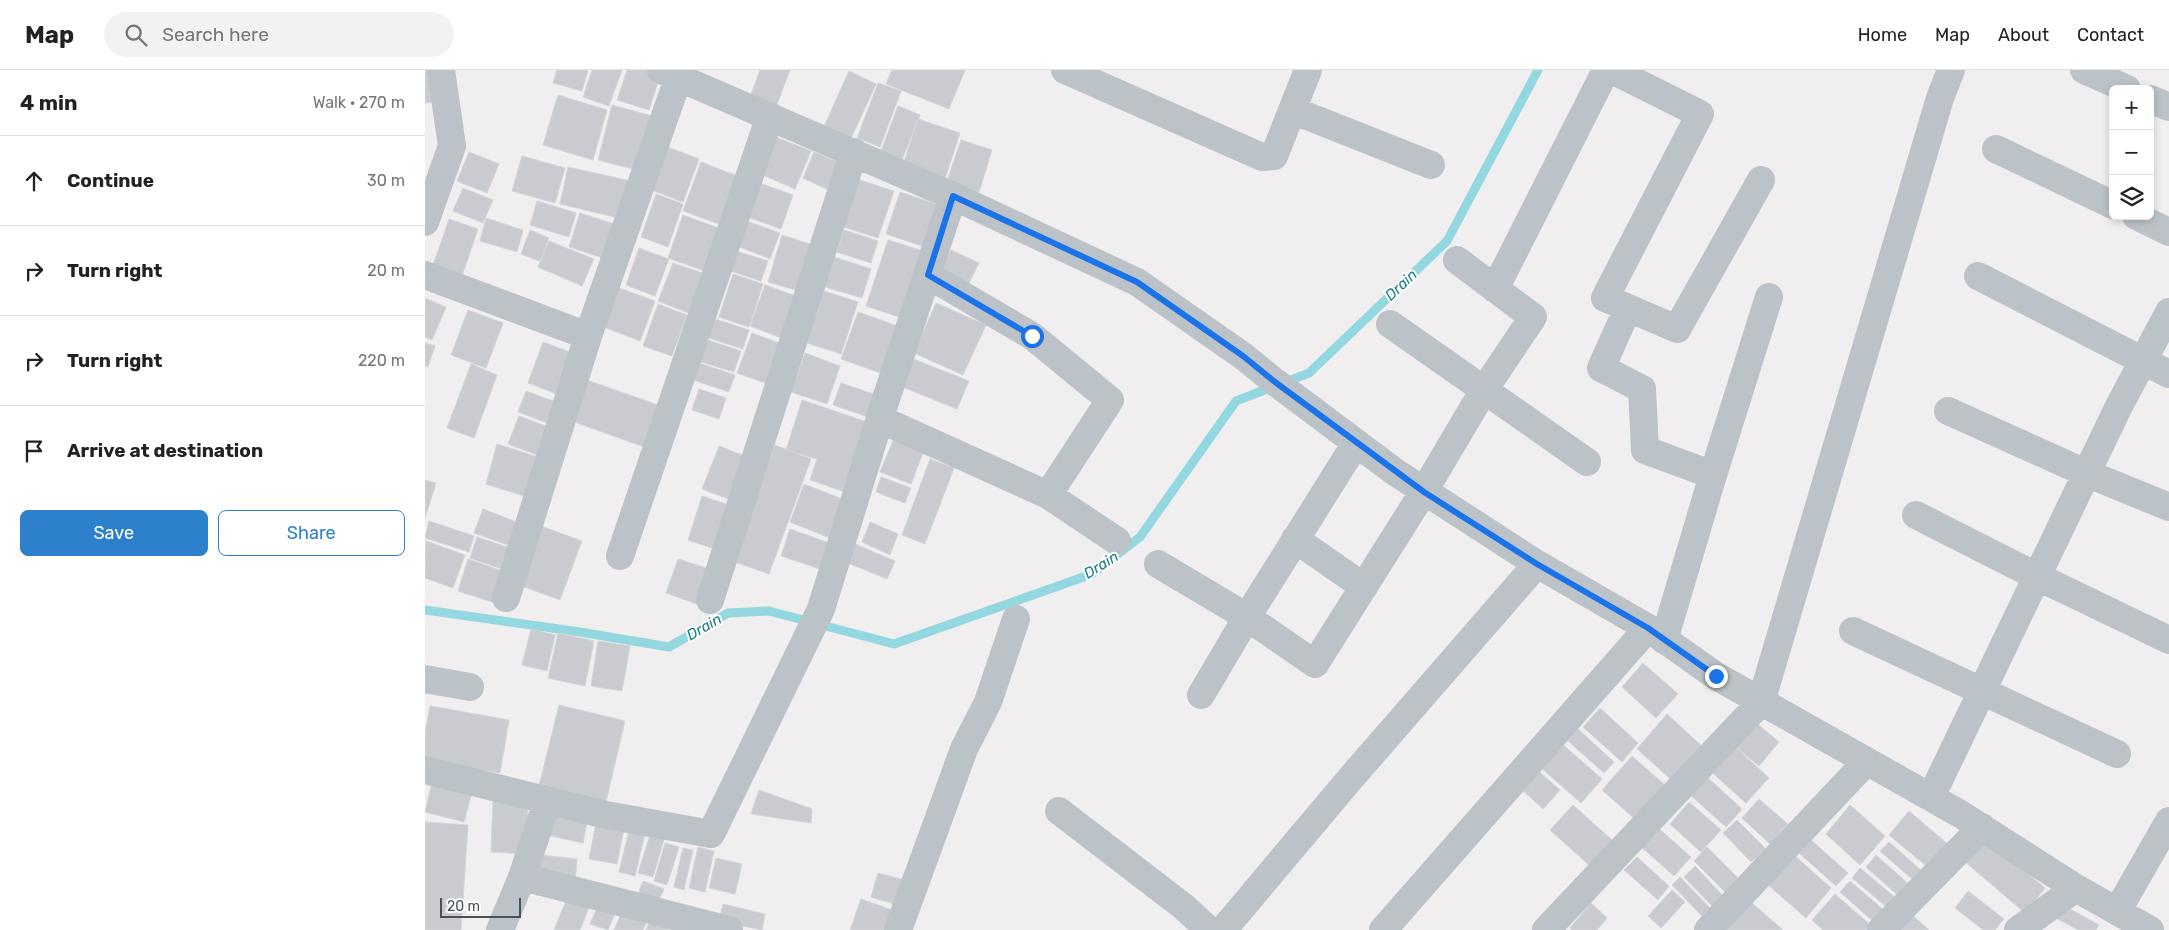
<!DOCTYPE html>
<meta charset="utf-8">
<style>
:root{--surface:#fff;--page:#f2f2f2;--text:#222;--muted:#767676;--line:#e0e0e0;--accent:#2d80cb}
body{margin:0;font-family:Rubik,sans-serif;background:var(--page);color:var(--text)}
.controls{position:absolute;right:15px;top:15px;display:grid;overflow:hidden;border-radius:8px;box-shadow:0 2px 8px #0003}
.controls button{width:45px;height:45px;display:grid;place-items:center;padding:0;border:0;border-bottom:1px solid var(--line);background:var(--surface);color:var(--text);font:25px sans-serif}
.scale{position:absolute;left:15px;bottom:12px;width:81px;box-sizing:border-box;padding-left:5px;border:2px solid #485259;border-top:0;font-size:14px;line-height:18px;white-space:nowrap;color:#485259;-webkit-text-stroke:4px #fff;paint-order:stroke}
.stop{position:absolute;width:15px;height:15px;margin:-11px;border:4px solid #1a73e8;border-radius:50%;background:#fff}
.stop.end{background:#1a73e8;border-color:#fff;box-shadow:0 1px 5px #0008}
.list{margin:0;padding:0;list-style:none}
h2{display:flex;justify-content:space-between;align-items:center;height:65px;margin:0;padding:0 20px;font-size:21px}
h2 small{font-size:16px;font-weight:400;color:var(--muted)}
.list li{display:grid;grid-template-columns:32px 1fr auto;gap:15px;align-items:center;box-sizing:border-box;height:90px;padding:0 20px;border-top:1px solid var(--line)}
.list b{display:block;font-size:19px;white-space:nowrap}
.list em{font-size:16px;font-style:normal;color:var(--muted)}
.actions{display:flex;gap:10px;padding:15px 20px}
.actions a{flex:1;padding:11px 0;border:1px solid var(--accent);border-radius:8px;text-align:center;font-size:18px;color:var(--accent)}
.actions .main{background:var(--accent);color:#fff}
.icon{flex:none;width:28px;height:28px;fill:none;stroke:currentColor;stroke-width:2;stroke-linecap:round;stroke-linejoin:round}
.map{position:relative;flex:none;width:1744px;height:860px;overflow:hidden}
header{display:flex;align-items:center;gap:30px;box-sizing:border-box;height:70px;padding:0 25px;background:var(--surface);border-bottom:1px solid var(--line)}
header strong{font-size:24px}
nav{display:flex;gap:28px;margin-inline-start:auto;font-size:18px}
.search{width:350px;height:45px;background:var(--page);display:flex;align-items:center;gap:12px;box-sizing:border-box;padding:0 18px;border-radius:28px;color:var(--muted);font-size:19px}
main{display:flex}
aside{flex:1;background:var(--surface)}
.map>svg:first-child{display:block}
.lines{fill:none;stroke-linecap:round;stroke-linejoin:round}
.stream{stroke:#93d8e1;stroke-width:9}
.building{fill:#c9cbd0;stroke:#d2d5d9}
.minor{stroke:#bbc3c9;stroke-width:28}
.route{stroke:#1a73e8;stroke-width:6}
.labels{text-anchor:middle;stroke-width:4;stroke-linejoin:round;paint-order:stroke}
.water-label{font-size:15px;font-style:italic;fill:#1b7d8a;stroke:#fff}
</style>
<header>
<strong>Map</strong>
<div class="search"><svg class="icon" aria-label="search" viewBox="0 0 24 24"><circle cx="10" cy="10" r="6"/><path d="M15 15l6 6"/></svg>Search here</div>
<nav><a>Home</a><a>Map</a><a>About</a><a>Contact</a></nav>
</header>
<main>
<aside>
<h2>4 min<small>Walk · 270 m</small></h2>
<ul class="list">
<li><svg class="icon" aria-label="ahead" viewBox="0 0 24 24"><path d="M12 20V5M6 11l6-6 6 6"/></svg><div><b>Continue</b></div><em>30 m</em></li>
<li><svg class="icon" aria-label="right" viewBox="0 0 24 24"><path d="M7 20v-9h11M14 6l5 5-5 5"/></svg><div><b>Turn right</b></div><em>20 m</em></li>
<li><svg class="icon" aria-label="right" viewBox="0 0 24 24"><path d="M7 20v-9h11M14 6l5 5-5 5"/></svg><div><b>Turn right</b></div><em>220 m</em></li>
<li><svg class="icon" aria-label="arrive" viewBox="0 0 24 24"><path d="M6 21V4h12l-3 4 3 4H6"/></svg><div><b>Arrive at destination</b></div></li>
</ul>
<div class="actions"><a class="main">Save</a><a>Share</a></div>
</aside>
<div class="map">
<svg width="1744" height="860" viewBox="0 0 1744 860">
<rect width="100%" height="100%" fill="#f0eeee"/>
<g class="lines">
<path class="stream" d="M0 540 155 562 244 577 303 543 344 541 469 574 667 504 715 467 811 331 884 303 1022 171 1113 0"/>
</g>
<path class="building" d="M0 0H15L19 31 0 33Z
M132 0H163L157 21 128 13Z
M167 0H197L184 36 158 27Z
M202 0H225L236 3 224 40 192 30Z
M335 0H365L351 37 325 27Z
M467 0H540L524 39 461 14Z
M424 1 451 14 423 75 396 63Z
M453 13 476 21 455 77 432 68Z
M133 25 182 40 168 90 118 75Z
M187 35 227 46 212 100 173 90Z
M473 36 495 45 474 97 453 89Z
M493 49 535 63 519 112 477 98Z
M348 66 386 81 370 119 333 103Z
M536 70 567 80 554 122 522 111Z
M240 76 274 89 258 132 224 119Z
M44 82 74 94 62 123 32 111Z
M389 82 422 96 410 123 378 108Z
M97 86 140 98 130 133 87 121Z
M276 92 312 106 294 154 258 141Z
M143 97 210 112 202 150 135 134Z
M432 109 469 121 453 168 416 156Z
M329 111 368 125 356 159 317 145Z
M38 118 68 130 58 153 28 141Z
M475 122 514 135 500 177 461 164Z
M231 124 258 134 243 177 216 167Z
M112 131 151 143 144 167 105 155Z
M155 143 192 155 181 189 144 177Z
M258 145 296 159 280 201 243 188Z
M61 148 98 160 92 182 55 171Z
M24 149 53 159 35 212 6 201Z
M319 150 355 163 345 189 310 175Z
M105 160 124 168 115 191 96 184Z
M419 160 453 171 446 193 412 182Z
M357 165 391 176 377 222 343 212Z
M463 170 505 183 483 250 441 236Z
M124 171 169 189 157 216 113 197Z
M214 178 244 189 230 226 201 215Z
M526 180 554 193 539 223 511 210Z
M311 181 343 191 336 211 305 201Z
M406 186 446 199 437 228 397 216Z
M248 193 280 204 266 244 233 231Z
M308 204 338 214 324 257 294 247Z
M340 215 374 227 359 269 325 256Z
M194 218 230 231 215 271 179 257Z
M399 221 433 232 416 284 382 273Z
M0 228 21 237 7 270 0 267Z
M511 233 561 255 538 305 489 283Z
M233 234 262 245 247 286 218 276Z
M43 240 78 253 61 298 26 285Z
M433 242 481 259 464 306 416 289Z
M287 248 324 260 318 279 281 267Z
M327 263 357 274 343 314 312 303Z
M280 269 316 281 309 302 273 291Z
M118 272 155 286 140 327 103 313Z
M0 273 10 276 3 297 0 296Z
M380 283 415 296 402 334 366 322Z
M481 286 544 311 532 339 470 314Z
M274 293 310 305 304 322 268 310Z
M46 294 72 305 49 368 22 358Z
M159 309 236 336 222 378 144 350Z
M416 313 460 328 452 350 408 335Z
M274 319 301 328 294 349 267 340Z
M101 321 136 334 128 355 93 342Z
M377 330 448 354 426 424 385 410 392 389 361 380Z
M94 346 126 358 115 386 83 374Z
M469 368 499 380 486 414 455 402Z
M72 374 116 388 105 428 61 414Z
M350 375 386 389 344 504 307 491Z
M294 376 325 388 309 431 277 419Z
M505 389 529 398 500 474 477 465Z
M456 407 486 418 480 433 451 422Z
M0 410 11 413 0 448Z
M379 414 425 432 410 470 365 452Z
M277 426 307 436 293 480 263 470Z
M58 439 94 453 86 476 49 463Z
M4 451 49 466 44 482 0 468Z
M445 452 473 464 465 485 437 472Z
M113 455 157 471 135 530 91 514Z
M365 459 410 475 401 501 356 486Z
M52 467 88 479 80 500 45 488Z
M1 471 40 485 28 518 0 508Z
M430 474 470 491 462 509 423 493Z
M43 489 80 502 70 533 33 521Z
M253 489 284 499 272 534 241 523Z
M106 559 130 565 122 601 97 595Z
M133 563 169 571 160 616 123 608Z
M173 571 205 576 197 621 166 616Z
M1218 593 1253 624 1231 648 1197 617Z
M134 635 200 651 180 736 113 720Z
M5 636 84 650 75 703 0 690V663Z
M1175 638 1213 673 1197 692 1158 657Z
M1242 644 1280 679 1250 713 1212 679Z
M1330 652 1354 672 1334 696 1310 676Z
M1153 659 1189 692 1179 703 1143 671Z
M1135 672 1177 709 1156 733 1114 696Z
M1306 673 1344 708 1321 733 1283 699Z
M1207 686 1241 716 1211 750 1177 720Z
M1110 698 1135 720 1118 739 1094 717Z
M9 704 49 715 39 752 0 742Z
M1279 704 1317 739 1301 757 1263 723Z
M334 720 387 739 386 753 326 744Z
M68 729 103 731 101 784 66 782Z
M1334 729 1363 754 1345 774 1317 748Z
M1264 732 1296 760 1276 782 1245 754Z
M1148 735 1187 770 1165 796 1125 760Z
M1425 735 1460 766 1435 795 1401 764Z
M1484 741 1525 776 1505 799 1464 765Z
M125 744 162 753 158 773 121 765Z
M172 748 200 754 192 794 164 789Z
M1312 750 1341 779 1326 792 1298 763Z
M0 752 43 755 36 860H0Z
M205 756 221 759 210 806 194 802Z
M1231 756 1266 787 1249 806 1214 775Z
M226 762 240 766 228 807 213 803Z
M1559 766 1620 818 1600 843 1538 790Z
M1386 770 1423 803 1411 816 1374 783Z
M1464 772 1497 801 1488 810 1455 781Z
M240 773 254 777 242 815 229 811Z
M273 777 289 781 280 822 264 818Z
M1282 777 1320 815 1307 829 1269 791Z
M258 778 268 780 259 820 249 817Z
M116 785 152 789 150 811 113 807Z
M1369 785 1406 818 1381 848 1343 815Z
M1451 785 1487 817 1477 829 1441 797Z
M1212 787 1244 816 1233 830 1199 800Z
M291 788 317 794 310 824 284 818Z
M1270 796 1298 826 1288 837 1259 807Z
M1435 798 1472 829 1464 839 1427 808Z
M453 803 483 811 476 836 446 827Z
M1255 807 1285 838 1277 846 1247 815Z
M218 811 239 819 232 835 212 827Z
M1425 811 1461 842 1451 854 1415 822Z
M1247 820 1260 832 1236 858 1223 846Z
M1543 821 1579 849 1570 860H1558L1530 838Z
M1410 824 1449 858 1447 860H1398L1387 850Z
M142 828 164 837 155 860H129Z
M176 829 193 836 183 860 165 854Z
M436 829 470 841 463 860H425Z
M1326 832 1358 860H1302Z
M1166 833 1182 848 1172 860H1147L1145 858Z
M298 834 340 844 337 860 294 851Z
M200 835 224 845 218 860H189Z
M1638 835 1674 855 1671 860H1653L1631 848Z
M1484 842 1504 860H1469Z
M228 843 246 851 243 860H221Z"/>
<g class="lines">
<path class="minor" d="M236 0 528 126 712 212 818 286 850 312 970 402 1112 494 1223 558 1291 606 1537 745 1651 818 1725 860
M640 0 837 87 849 86 883 0
M1187 0 1275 44 1180 228 1252 259 1336 110
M1659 0 1702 19
M1725 29 1744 37
M867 40 1006 95
M1571 79 1688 135
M1711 146 1744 162
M0 152 27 76 16 0
M0 205 163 266
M503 205 607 266 685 330 623 425
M1553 206 1744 304
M1070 219 1181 0
M1203 238 1176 298 1217 319 1220 380 1288 405
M965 254 1162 392
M1523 341 1661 403 1744 437
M455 349 623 425 692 471
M1491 445 1611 506 1744 570
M870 469 939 517
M195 486 345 46
M733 494 822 547 931 373
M81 528 163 266 254 6
M285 530 429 82
M1428 561 1692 684
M1239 570 1288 405 1344 227
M0 609 45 617
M776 625 822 547 890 594 999 421 1059 320 1108 247 1032 190
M0 700 181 745 286 764 396 539 460 332 528 126
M1506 727 1694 336 1744 242
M634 741 759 837 784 860
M97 807 304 860
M1693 840 1744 751
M75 860 97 807 122 732
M473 860 539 679 563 632 591 549
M798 860 925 709 1112 494
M958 860 1223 558
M1121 860 1336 632 1515 28 1526 0
M1283 860 1442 691
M1456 860 1557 757
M1593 860 1651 818"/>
</g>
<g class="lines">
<path class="route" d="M607 266 503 205 528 126 712 212 818 286 850 312 999 422 1112 494 1223 558 1291 606"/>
</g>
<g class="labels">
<g class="water-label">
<text transform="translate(976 215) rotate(-43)" y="5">Drain</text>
<text transform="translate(676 495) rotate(-32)" y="5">Drain</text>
<text transform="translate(279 557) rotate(-30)" y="5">Drain</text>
</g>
</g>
</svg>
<div class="controls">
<button>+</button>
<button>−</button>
<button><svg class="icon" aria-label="layers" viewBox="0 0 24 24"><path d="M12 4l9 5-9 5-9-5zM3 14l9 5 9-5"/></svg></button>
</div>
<div class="scale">20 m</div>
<div class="stop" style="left:607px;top:266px"></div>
<div class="stop end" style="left:1291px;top:606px"></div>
</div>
</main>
